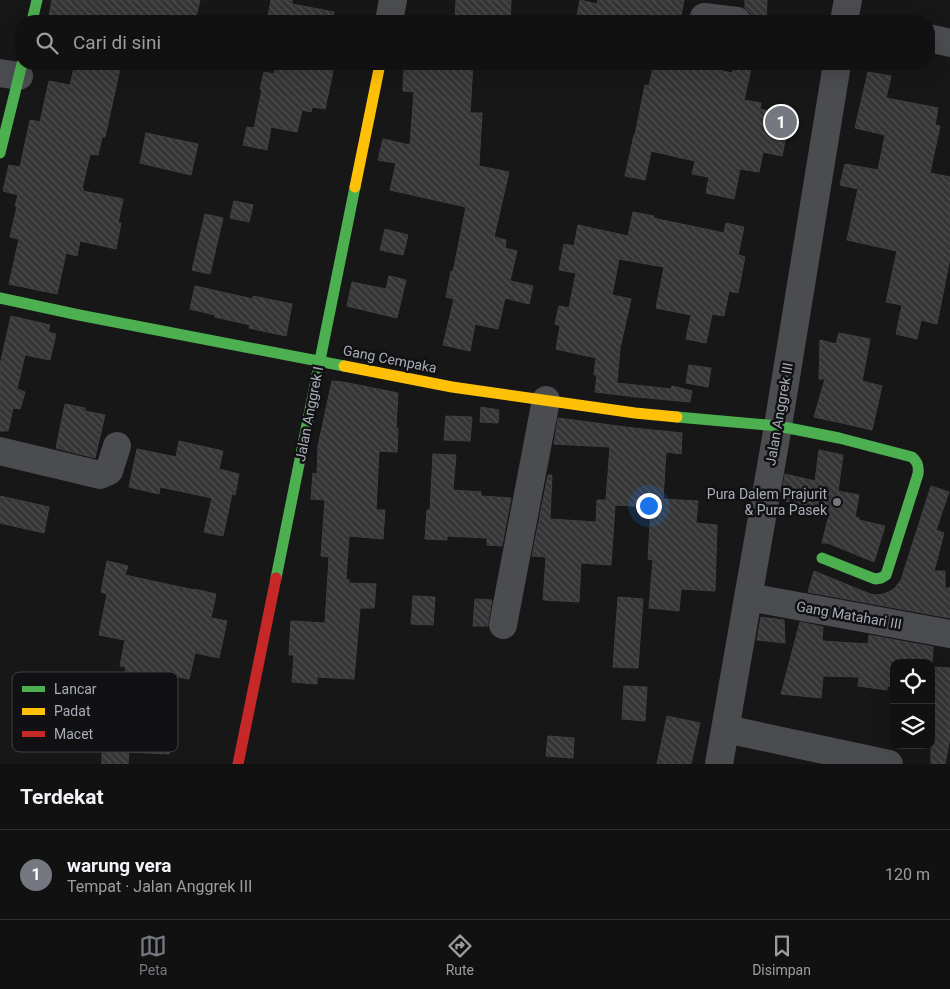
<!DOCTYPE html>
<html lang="id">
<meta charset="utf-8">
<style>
:root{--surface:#111;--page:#1e1f1f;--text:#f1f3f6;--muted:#9c9d9f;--line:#303131;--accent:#757880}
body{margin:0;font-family:Roboto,sans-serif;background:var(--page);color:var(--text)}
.controls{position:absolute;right:15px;bottom:15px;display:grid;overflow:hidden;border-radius:10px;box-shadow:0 5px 20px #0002}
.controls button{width:45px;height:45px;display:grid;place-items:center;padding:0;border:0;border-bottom:1px solid var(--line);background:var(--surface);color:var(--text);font:25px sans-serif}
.you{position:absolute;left:648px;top:505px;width:18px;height:18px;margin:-12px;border:4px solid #fff;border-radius:50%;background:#1a73e8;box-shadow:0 0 0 8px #1a73e833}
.badge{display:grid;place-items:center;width:32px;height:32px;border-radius:50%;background:var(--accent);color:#fff;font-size:16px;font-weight:700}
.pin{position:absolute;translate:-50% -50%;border:2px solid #fff;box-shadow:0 1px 5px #0006}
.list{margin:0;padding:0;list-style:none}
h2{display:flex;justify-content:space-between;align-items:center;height:65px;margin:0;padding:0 20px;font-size:21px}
h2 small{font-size:16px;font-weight:400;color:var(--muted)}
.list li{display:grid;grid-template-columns:32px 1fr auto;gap:15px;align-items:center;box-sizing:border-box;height:90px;padding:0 20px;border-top:1px solid var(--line)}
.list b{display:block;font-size:19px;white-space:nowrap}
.list p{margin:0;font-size:16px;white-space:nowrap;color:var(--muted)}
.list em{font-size:16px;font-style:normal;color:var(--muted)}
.icon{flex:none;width:28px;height:28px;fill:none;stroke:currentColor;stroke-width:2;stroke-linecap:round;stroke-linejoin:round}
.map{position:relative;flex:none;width:950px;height:764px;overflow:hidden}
.search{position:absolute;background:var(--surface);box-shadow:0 5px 20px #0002;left:15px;right:15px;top:15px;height:55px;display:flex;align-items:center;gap:12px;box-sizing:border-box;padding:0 18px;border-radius:20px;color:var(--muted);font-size:19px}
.sheet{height:155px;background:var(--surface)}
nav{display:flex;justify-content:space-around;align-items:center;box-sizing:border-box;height:70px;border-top:1px solid var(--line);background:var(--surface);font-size:14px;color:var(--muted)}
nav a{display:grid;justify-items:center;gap:2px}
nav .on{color:var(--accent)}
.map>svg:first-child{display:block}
.building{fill:url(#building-back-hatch);stroke:#3f4043}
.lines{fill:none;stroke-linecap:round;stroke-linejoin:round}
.street{stroke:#4b4c50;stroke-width:28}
.fast{stroke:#4caf50;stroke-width:11}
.slow{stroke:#ffc107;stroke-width:11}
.jam{stroke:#c62828;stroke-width:11}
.poi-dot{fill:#757880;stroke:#111113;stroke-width:2}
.labels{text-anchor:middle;stroke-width:5;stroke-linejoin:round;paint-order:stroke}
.street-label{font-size:14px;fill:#a8adb8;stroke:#111113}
.poi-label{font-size:14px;fill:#a8adb8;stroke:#111113;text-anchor:end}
.key{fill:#111113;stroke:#3e4045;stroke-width:1}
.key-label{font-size:14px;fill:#a8adb8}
</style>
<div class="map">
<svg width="950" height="764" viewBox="0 0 950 764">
<defs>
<pattern id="building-back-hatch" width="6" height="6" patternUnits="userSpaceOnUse" patternTransform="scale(1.25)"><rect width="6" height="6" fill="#353536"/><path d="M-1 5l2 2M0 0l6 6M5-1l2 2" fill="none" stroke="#4f5051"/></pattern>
</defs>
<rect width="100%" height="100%" fill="#171717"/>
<path class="building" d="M52 0H200L195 21H48Z
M271 0H292V4L334 12 333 21H267Z
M456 0H511L510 21H455Z
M580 0 597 4 598 0H684L680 21H576Z
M745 0H767L766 21H752L751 14 745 8Z
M75 64H121L105 137H102L98 155 90 154 82 189H84L83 191 123 199 118 223H121L116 249 80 241 77 256 66 253 57 294 9 284 19 239 10 237 17 206H15L18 195 3 191 9 165 20 167 30 120 40 122 49 81 70 85Z
M276 64H298L333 71 325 109 312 107 311 112 302 110 297 132 271 127 267 150 243 145 247 127 254 128 262 89H260L264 72 274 74Z
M416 64H473L470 113H482L479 166 509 172 494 237 506 240 505 248 517 251 510 281 533 286 529 304 505 298 498 329 475 324 470 351 443 345 454 299 446 297 451 271 453 272 466 207 390 190 396 163 378 160 383 139 410 145 414 92 403 91 404 69 415 70Z
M654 64H690L732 73 734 66 751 69 744 100 761 103 760 109 790 116 782 156 763 152 759 172 740 169 734 199 706 193 709 177 692 174 695 161 651 151 645 180 625 176 634 135H635L645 85 649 86Z
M868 72 891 76 886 98 938 108 935 125 940 126 930 173 950 177V258L937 324 921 320 917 339 896 334 902 305 886 302 897 251 847 240 858 189 840 185 845 164 878 170 885 135 855 128Z
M146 133 198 144 191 175 140 163Z
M234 201 253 205 249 222 230 218Z
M633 212 654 216 653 218 724 233 726 223 744 227 738 255 745 257 738 293 729 291 724 316 712 314 706 343 686 339 691 315 656 308 664 267 619 259 612 295 631 299 620 348 617 383 671 389 672 386 692 391 690 402 637 397 595 392 597 375H594L596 358 556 349 560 326 555 324 559 306 569 308 576 273 559 270 564 244 574 246 578 225 628 236Z
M205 214 223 218 210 274 192 270Z
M385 229 408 235 403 255 380 250Z
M389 276 406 280 397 318 347 306 352 282 386 289Z
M195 286 253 299V296L292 304 286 336 249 328 250 325 215 317V315L190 309Z
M11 316 50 325 48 332 56 334 50 360 25 355 17 389 25 392 20 409 13 408 8 431H0V365Z
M839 333 870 339 862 381 882 386 872 430 842 423 814 417 825 379H819L820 340 836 344Z
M689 365 711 368 708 387 686 383Z
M332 381 343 382 398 393 396 428H398L397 452 379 451 376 510H385L383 539 349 536 346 579 349 580V583L376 584 374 608H360L354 679 317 677V684L292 682 294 655H289L291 621 325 623 329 557 321 556 325 500 311 499 313 473 317 474 318 446Z
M65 404 85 408V411L105 415 95 458 56 448Z
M481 407 499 410 498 423 480 422Z
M446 416 472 417 470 441 444 440Z
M558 418 633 428 682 433 681 454 666 452 663 499 698 501 696 523 717 525 715 591 681 589 679 611 649 608 653 560 648 559 651 507 615 505 611 565 581 563 579 602 543 600 546 557 532 556 548 475H552L550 519 596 522 597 500H606L610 447 554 444Z
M179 441 223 451 219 469 239 474 235 495 232 494 223 536 204 532 212 498 160 487 159 494 129 487 137 449 176 457Z
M819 450 843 455 838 491 859 495 855 517 859 518V520L885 526 874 562 828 543H822L830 511 781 500 785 474 815 481Z
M433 454 456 455 453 490 481 492V496L511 498 502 546 487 545V538L447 536V540L425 539 427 510H430Z
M931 486 949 492 936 530 944 533 934 571H945V588H950V618L808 592 814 571 870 594 875 595 883 594 889 592 895 588 901 580Z
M0 496 49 507 44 533 0 523Z
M107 561 128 566 125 575 194 590V589L216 594 211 618 227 621 219 658 195 653 189 679 168 675 155 736H170L169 754 129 752 128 764H102V751L82 750 83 731 103 732 104 713 116 714 126 667 120 666 125 640 99 635 107 594 101 592Z
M413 596 435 597 433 625 411 624Z
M618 597 643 599 638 668 613 667Z
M475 599 492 600 488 622V626H473Z
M761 617 784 620 785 643 757 640Z
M800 622 823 627 822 641 868 644 869 635 933 647 932 663H894L893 687 887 686V690L858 686 859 677 823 676 821 698 781 694Z
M931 667 950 668V738L945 764H931Z
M624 686 647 687 645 721 622 719Z
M667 716 700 723 691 764H657Z
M548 736 574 738 573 758 546 756Z"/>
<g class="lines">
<path class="street" d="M704 17 737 21
M389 21 393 0
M844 21 848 0
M929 38 950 43
M0 73 19 76
M0 451 100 475 109 471 117 446
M748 597 950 634
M503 625 546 400
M726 729 889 764
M719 764 778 426 837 64"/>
<path class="fast" d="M32 21 37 0
M0 153 22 64
M0 298 79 315 344 366
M677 417 778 426 839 438 912 457C918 462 919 467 918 474L886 575 881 578 875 579 822 558
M276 578 355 187"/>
<path class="slow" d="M355 187 380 64
M344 366 452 387 635 413 677 417"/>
<path class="jam" d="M238 764 276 578"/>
</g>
<circle class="poi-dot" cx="837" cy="502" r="5"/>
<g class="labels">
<g class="street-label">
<text transform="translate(390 359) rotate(11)" y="5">Gang Cempaka</text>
<text transform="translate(309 414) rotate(-79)" y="5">Jalan Anggrek I</text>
<text transform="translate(779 414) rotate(-80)" y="5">Jalan Anggrek III</text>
<text transform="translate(849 615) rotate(10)" y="5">Gang Matahari III</text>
</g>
<g class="poi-label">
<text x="827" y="499">Pura Dalem Prajurit<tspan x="827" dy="16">&amp; Pura Pasek</tspan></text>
</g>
</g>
<rect x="12" y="672" width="166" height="80" rx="8" class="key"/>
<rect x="22" y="686" width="23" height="6" fill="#4caf50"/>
<rect x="22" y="708" width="23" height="7" fill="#ffc107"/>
<rect x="22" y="731" width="23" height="6" fill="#c62828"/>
<g class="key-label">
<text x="54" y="694">Lancar</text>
<text x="54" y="716">Padat</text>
<text x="54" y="739">Macet</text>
</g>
</svg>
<div class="controls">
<button><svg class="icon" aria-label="locate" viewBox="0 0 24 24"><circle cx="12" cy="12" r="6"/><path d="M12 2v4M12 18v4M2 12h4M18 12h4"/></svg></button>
<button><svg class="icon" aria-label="layers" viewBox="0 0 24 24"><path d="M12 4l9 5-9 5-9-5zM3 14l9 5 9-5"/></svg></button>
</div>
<div class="you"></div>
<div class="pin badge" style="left:781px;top:122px">1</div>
<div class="search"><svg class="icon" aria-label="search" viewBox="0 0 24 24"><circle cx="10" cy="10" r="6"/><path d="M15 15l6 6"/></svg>Cari di sini</div>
</div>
<section class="sheet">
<h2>Terdekat<small></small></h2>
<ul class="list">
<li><span class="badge">1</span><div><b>warung vera</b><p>Tempat · Jalan Anggrek III</p></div><em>120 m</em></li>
</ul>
</section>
<nav>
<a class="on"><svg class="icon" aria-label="map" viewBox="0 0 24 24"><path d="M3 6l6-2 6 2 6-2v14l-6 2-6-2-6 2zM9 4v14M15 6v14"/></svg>Peta</a>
<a><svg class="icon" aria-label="directions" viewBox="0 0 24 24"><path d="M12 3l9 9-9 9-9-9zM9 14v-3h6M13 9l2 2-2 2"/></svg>Rute</a>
<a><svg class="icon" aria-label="saved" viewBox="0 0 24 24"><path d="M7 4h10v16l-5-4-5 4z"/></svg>Disimpan</a>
</nav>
